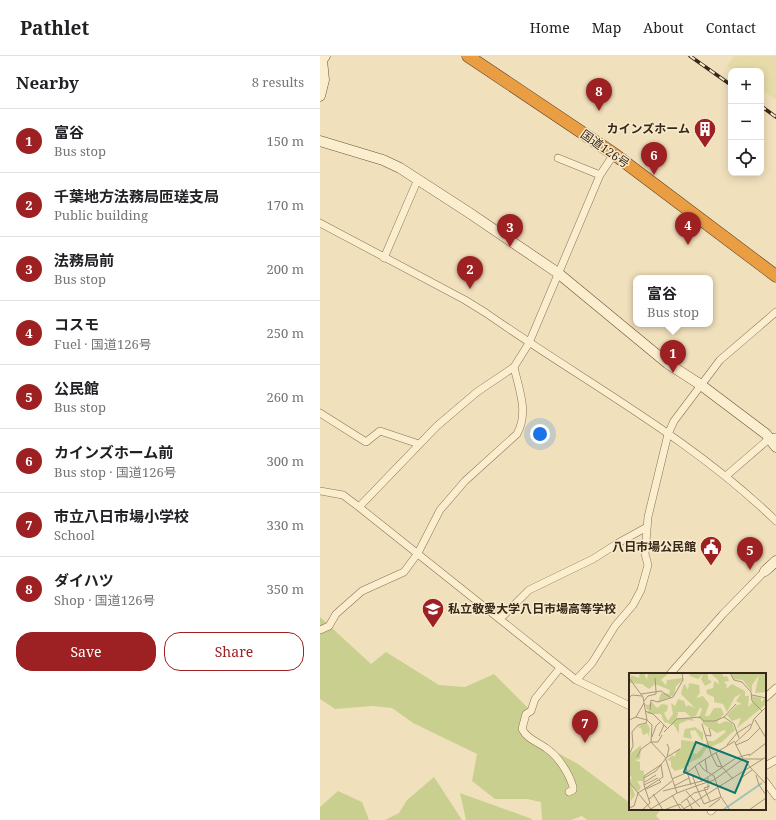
<!DOCTYPE html>
<meta charset="utf-8">
<style>
:root{--surface:#fff;--page:#f6f6f6;--text:#202124;--muted:#757577;--line:#e0e0e0;--accent:#9d2022}
body{margin:0;font-family:"Noto Serif","Noto Sans JP",serif;background:var(--page);color:var(--text)}
.controls{position:absolute;right:12px;top:12px;display:grid;overflow:hidden;border-radius:8px;box-shadow:0 2px 10px #0003}
.controls button{width:36px;height:36px;display:grid;place-items:center;padding:0;border:0;border-bottom:1px solid var(--line);background:var(--surface);color:var(--text);font:20px sans-serif}
.you{position:absolute;left:220px;top:378px;width:14px;height:14px;margin:-10px;border:3px solid #fff;border-radius:50%;background:#1a73e8;box-shadow:0 0 0 6px #1a73e833}
.badge{display:grid;place-items:center;width:26px;height:26px;border-radius:50%;background:var(--accent);color:#fff;font-size:13px;font-weight:700}
.pin{position:absolute;translate:-50% -33px;filter:drop-shadow(0 1px 2px #0008)}
.pin::after{content:'';position:absolute;top:21px;width:14px;height:12px;background:inherit;clip-path:polygon(0 0,100% 0,50% 100%)}
.popup{position:absolute;left:313px;top:219px;width:80px;height:52px;box-sizing:border-box;display:grid;place-content:center;border-radius:8px;background:var(--surface);filter:drop-shadow(0 1px 3px #0005);font-size:13px;white-space:nowrap;color:var(--muted)}
.popup b{font-size:15px;color:var(--text)}
.popup::after{content:'';position:absolute;left:50%;top:100%;margin-left:-8px;border:8px solid transparent;border-top-color:var(--surface)}
.list{margin:0;padding:0;list-style:none}
h2{display:flex;justify-content:space-between;align-items:center;height:52px;margin:0;padding:0 16px;font-size:17px}
h2 small{font-size:13px;font-weight:400;color:var(--muted)}
.list li{display:grid;grid-template-columns:26px 1fr auto;gap:12px;align-items:center;box-sizing:border-box;height:64px;padding:0 16px;border-top:1px solid var(--line)}
.list b{display:block;font-size:15px;white-space:nowrap}
.list p{margin:0;font-size:13px;white-space:nowrap;color:var(--muted)}
.list em{font-size:13px;font-style:normal;color:var(--muted)}
.actions{display:flex;gap:8px;padding:12px 16px}
.actions a{flex:1;padding:9px 0;border:1px solid var(--accent);border-radius:16px;text-align:center;font-size:14px;color:var(--accent)}
.actions .main{background:var(--accent);color:#fff}
.icon{flex:none;width:22px;height:22px;fill:none;stroke:currentColor;stroke-width:2;stroke-linecap:round;stroke-linejoin:round}
.map{position:relative;flex:none;width:456px;height:764px;overflow:hidden}
header{display:flex;align-items:center;gap:24px;box-sizing:border-box;height:56px;padding:0 20px;background:var(--surface);border-bottom:1px solid var(--line)}
header strong{font-size:19px}
nav{display:flex;gap:22px;margin-inline-start:auto;font-size:14px}
main{display:flex}
aside{flex:1;background:var(--surface)}
.map>svg:first-child{display:block}
.farmland{fill:#e7dca9}
.green{fill:#c9d08f}
.lines{fill:none;stroke-linecap:round;stroke-linejoin:round}
.street-casing{stroke:#8a7054;stroke-width:8}
.secondary-casing{stroke:#6b5138;stroke-width:11}
.highway-casing{stroke:#573e29;stroke-width:13}
.street{stroke:#fbeecf;stroke-width:7}
.secondary{stroke:#fbeecf;stroke-width:10}
.highway{stroke:#e99e44;stroke-width:12}
.rail-casing{stroke:#38281a;stroke-width:3.5}
.rail{stroke:#f8ebcc;stroke-width:2;stroke-dasharray:6;stroke-linecap:butt}
.labels{text-anchor:middle;stroke-width:3;stroke-linejoin:round;paint-order:stroke}
.poi-label{font-size:12px;font-weight:bold;fill:#38281a;stroke:#f8ebcc;text-anchor:end}
.street-label{font-size:12px;fill:#38281a;stroke:#f8ebcc}
.inset-river{fill:none;stroke:#a0c2b7;stroke-width:2}
.inset-road{fill:none;stroke:#a7967b;stroke-width:1}
.view{fill:#0f766e;fill-opacity:0.15;stroke:#0f766e;stroke-width:2}
.inset-edge{fill:none;stroke:#38281a;stroke-width:2}
</style>
<header>
<strong>Pathlet</strong>
<nav><a>Home</a><a>Map</a><a>About</a><a>Contact</a></nav>
</header>
<main>
<aside>
<h2>Nearby<small>8 results</small></h2>
<ul class="list">
<li><span class="badge">1</span><div><b>富谷</b><p>Bus stop</p></div><em>150 m</em></li>
<li><span class="badge">2</span><div><b>千葉地方法務局匝瑳支局</b><p>Public building</p></div><em>170 m</em></li>
<li><span class="badge">3</span><div><b>法務局前</b><p>Bus stop</p></div><em>200 m</em></li>
<li><span class="badge">4</span><div><b>コスモ</b><p>Fuel · 国道126号</p></div><em>250 m</em></li>
<li><span class="badge">5</span><div><b>公民館</b><p>Bus stop</p></div><em>260 m</em></li>
<li><span class="badge">6</span><div><b>カインズホーム前</b><p>Bus stop · 国道126号</p></div><em>300 m</em></li>
<li><span class="badge">7</span><div><b>市立八日市場小学校</b><p>School</p></div><em>330 m</em></li>
<li><span class="badge">8</span><div><b>ダイハツ</b><p>Shop · 国道126号</p></div><em>350 m</em></li>
</ul>
<div class="actions"><a class="main">Save</a><a>Share</a></div>
</aside>
<div class="map">
<svg width="456" height="764" viewBox="0 0 456 764">
<rect width="100%" height="100%" fill="#f1e0bc"/>
<path class="farmland" d="M414 0H456V44L441 33V15H415L407 10Z"/>
<path class="green" d="M0 561 51 608 66 596 119 629 145 631 174 618 211 655 200 676 258 708 310 747V753H341L336 760 340 764H267L262 760 251 764H222L221 746 207 743H175L152 725 157 698 93 667 72 652 52 650 15 653 0 643Z
M114 721 142 764H65L79 757 87 744Z
M18 735 42 746 49 764H0V751Z
M140 737 212 763V764H146Z"/>
<g class="lines">
<g class="street-casing">
<path id="street" d="M238 102 280 119
M0 167 145 244 166 257C263 325 371 382 456 465
M64 202 98 123
M0 357 46 386 60 375 99 388
M406 420 450 382 456 381
M0 435 23 439 39 451 256 624 310 650
M39 451 117 370 157 336 194 311 209 287 280 119 294 98
M180 563 209 534 273 503 298 487 327 471
M0 574 9 570 16 558 42 535 84 516 98 497 120 454 145 425 197 378C209 356 199 334 194 311
M240 612 215 643 211 655 206 658 202 673C207 683 218 686 226 692 238 700 249 717 253 731V734L249 736
M350 618 403 558 445 515
M256 624 272 607 295 570 313 549 321 534 328 509 325 498 328 461 348 378 354 365 400 304 456 256
M445 642 456 632
M445 710 456 704
M445 725 456 740
M391 755 393 753"/>
</g>
<g class="secondary-casing">
<path id="secondary" d="M0 40 4 24 2 4 5 0
M0 85 63 104 80 112 148 156 238 217 347 307 381 329 446 378 456 391
M445 515 456 505"/>
</g>
<g class="highway-casing">
<path id="highway" d="M148 0 294 98 456 220"/>
</g>
<use href="#street" class="street"/>
<use href="#secondary" class="secondary"/>
<use href="#highway" class="highway"/>
<g class="rail-casing">
<path id="rail" d="M370 0 411 29
M441 50 456 61"/>
</g>
<use href="#rail" class="rail"/>
</g>
<defs>
<g id="building-pin" transform="scale(1.15)"><path d="M0 17L-7.5 6A9.5 9.5 0 1 1 7.5 6Z" fill="#9d2022" stroke="#f8ebcc"/><path d="M-4-6H4V6H1V3H-1V6H-4ZM-2.5-4.3h1.7v1.8h-1.7ZM.8-4.3h1.7v1.8H.8ZM-2.5-1h1.7V.8h-1.7ZM.8-1h1.7V.8H.8Z" fill="#fff"/></g>
<g id="civic-pin" transform="scale(1.15)"><path d="M0 17L-7.5 6A9.5 9.5 0 1 1 7.5 6Z" fill="#9d2022" stroke="#f8ebcc"/><path d="M-.6-6.5H3V-4.5H.6V-3L4-1V1h2V6H-6V1h2V-1L-.6-3ZM-1.2 2.5V6h2.4V2.5Z" fill="#fff"/></g>
<g id="school-pin" transform="scale(1.15)"><path d="M0 17L-7.5 6A9.5 9.5 0 1 1 7.5 6Z" fill="#9d2022" stroke="#f8ebcc"/><path d="M0-5L7-2L0 1L-7-2ZM-4 1L0 2.5L4 1V4Q0 6-4 4Z" fill="#fff"/></g>
</defs>
<g fill-rule="evenodd">
<use href="#building-pin" x="385" y="73"/>
<use href="#civic-pin" x="391" y="491"/>
<use href="#school-pin" x="113" y="553"/>
</g>
<g class="labels">
<g class="poi-label">
<text x="370" y="77">カインズホーム</text>
<text x="376" y="495">八日市場公民館</text>
<text x="128" y="557" text-anchor="start">私立敬愛大学八日市場高等学校</text>
</g>
<g class="street-label">
<text transform="translate(285 93) rotate(35)" y="4">国道126号</text>
</g>
</g>
<g transform="translate(309 617)">
<rect width="137" height="137" fill="#f1e0bc"/>
<path d="M11 0H15L18 7 19 0H40L32 7 37 12 38 7 53 5 54 7 47 13 45 22 29 29 32 20 40 21 41 17 26 11 20 16 13 11 0 10 2 2 10 5ZM60 0H79V6L83 9 76 13 72 6 74 1 69 6 61 3ZM81 0H93L95 4 98 3 100 8 95 9 98 12 97 16 103 11 116 18V23H120L119 34 124 29 123 23 132 25V29L137 24V31L108 55 112 45 103 48 98 42 108 32 113 31 107 28 112 21 106 24 98 39 94 31 85 29V24L78 21 77 17 84 15 85 8 90 11 89 7ZM102 0H137V19L126 20 130 2 123 12V19L114 7 104 6ZM60 10 70 12 71 20 67 25 74 23 80 31 76 43H80L85 35H92L95 41 88 49 90 51 97 48 103 50 106 57 93 69 77 76 72 84 60 90V94L58 91 56 95 46 98 42 94V88L38 87 43 82 46 84 47 78 52 75V67L68 69 64 80 68 81 79 68H85L97 59 95 57 88 60 74 51 72 46H69L73 37 71 34 67 43 62 44 56 39H49L48 45H63L65 48 59 47 50 51V61L45 52 35 49 32 41H18L20 36 18 37 16 31 19 32 23 29 28 35 33 31 39 32 38 38 35 40 39 48 44 41 42 30 46 33 49 26 55 28 57 34 59 32 66 35 52 21 54 13 56 11 59 17ZM18 50 21 56 19 65V60L14 62 12 55 8 54ZM66 54 74 60V69L66 57 61 58 63 66 54 64 56 56ZM12 72 11 86 6 87 11 89V97L15 98V101L14 108H8L12 114 9 119 2 111 6 122 2 128 0 110 3 104 0 103V82Z" fill="#c9d08f"/>
<path class="inset-river" d="M94 137 133 110"/>
<path class="inset-road" d="M101 0 105 7 113 9 122 19 123 28 133 38M0 5 14 24 18 47 23 52 22 69 36 84 48 120 67 113 75 131M26 5 27 18M12 21 32 18 42 25M123 22 137 25M0 25 3 22 13 23M15 28 19 23 27 21V18M21 37 22 27 29 29 44 24 54 7 53 0M16 38 24 41 38 55M7 44 15 30M95 44 105 51 110 65M0 47 7 44 18 47M126 47 137 65M73 51 82 81 88 93 93 94M35 59 48 46 71 44 75 48H86L95 44 107 31M108 60 122 51M76 62 82 63 80 55M30 63 35 52M23 64 27 53 32 48M22 69H29L33 62M38 71 40 75 38 84M98 72 108 60M107 72 119 67 131 55M87 80 93 94 104 106M0 82 4 73 3 59 9 52 17 50 18 47M120 83 137 70M8 84 12 76 22 69M76 86 78 98M134 86H114L106 70 121 56 125 46 137 34M70 90 74 96 85 103 92 124 101 137M66 93 73 109M57 95 62 112M122 95 137 111M63 101 67 113 85 107 114 86 122 95M127 102 130 112 137 122M15 105 27 98 38 84 51 76M112 105 123 97M43 106 59 99 70 90 106 68M0 109 22 136M16 109 27 102M15 112 29 105M45 113 60 105M81 113 75 115 81 128M17 116 32 109 30 107M34 118 73 108 107 85 121 81M57 118 71 134M24 121 34 137M43 122 52 137M20 126 43 108M58 126 64 137M52 130 65 120 79 116V105M75 131 92 124M80 134 91 126M0 135 5 133 9 120 34 104 32 92M13 137 21 130 15 112V103L33 91M20 137 48 120M35 137 51 131 55 136M53 137 137 84M120 137 137 125"/>
<path class="view" d="M67 69 119 89 106 120 55 99Z"/>
<rect width="137" height="137" class="inset-edge"/>
</g>
</svg>
<div class="controls">
<button>+</button>
<button>−</button>
<button><svg class="icon" aria-label="locate" viewBox="0 0 24 24"><circle cx="12" cy="12" r="6"/><path d="M12 2v4M12 18v4M2 12h4M18 12h4"/></svg></button>
</div>
<div class="you"></div>
<div class="pin badge" style="left:353px;top:317px">1</div>
<div class="popup"><b>富谷</b>Bus stop</div>
<div class="pin badge" style="left:150px;top:233px">2</div>
<div class="pin badge" style="left:190px;top:191px">3</div>
<div class="pin badge" style="left:368px;top:189px">4</div>
<div class="pin badge" style="left:430px;top:514px">5</div>
<div class="pin badge" style="left:334px;top:119px">6</div>
<div class="pin badge" style="left:265px;top:687px">7</div>
<div class="pin badge" style="left:279px;top:55px">8</div>
</div>
</main>
